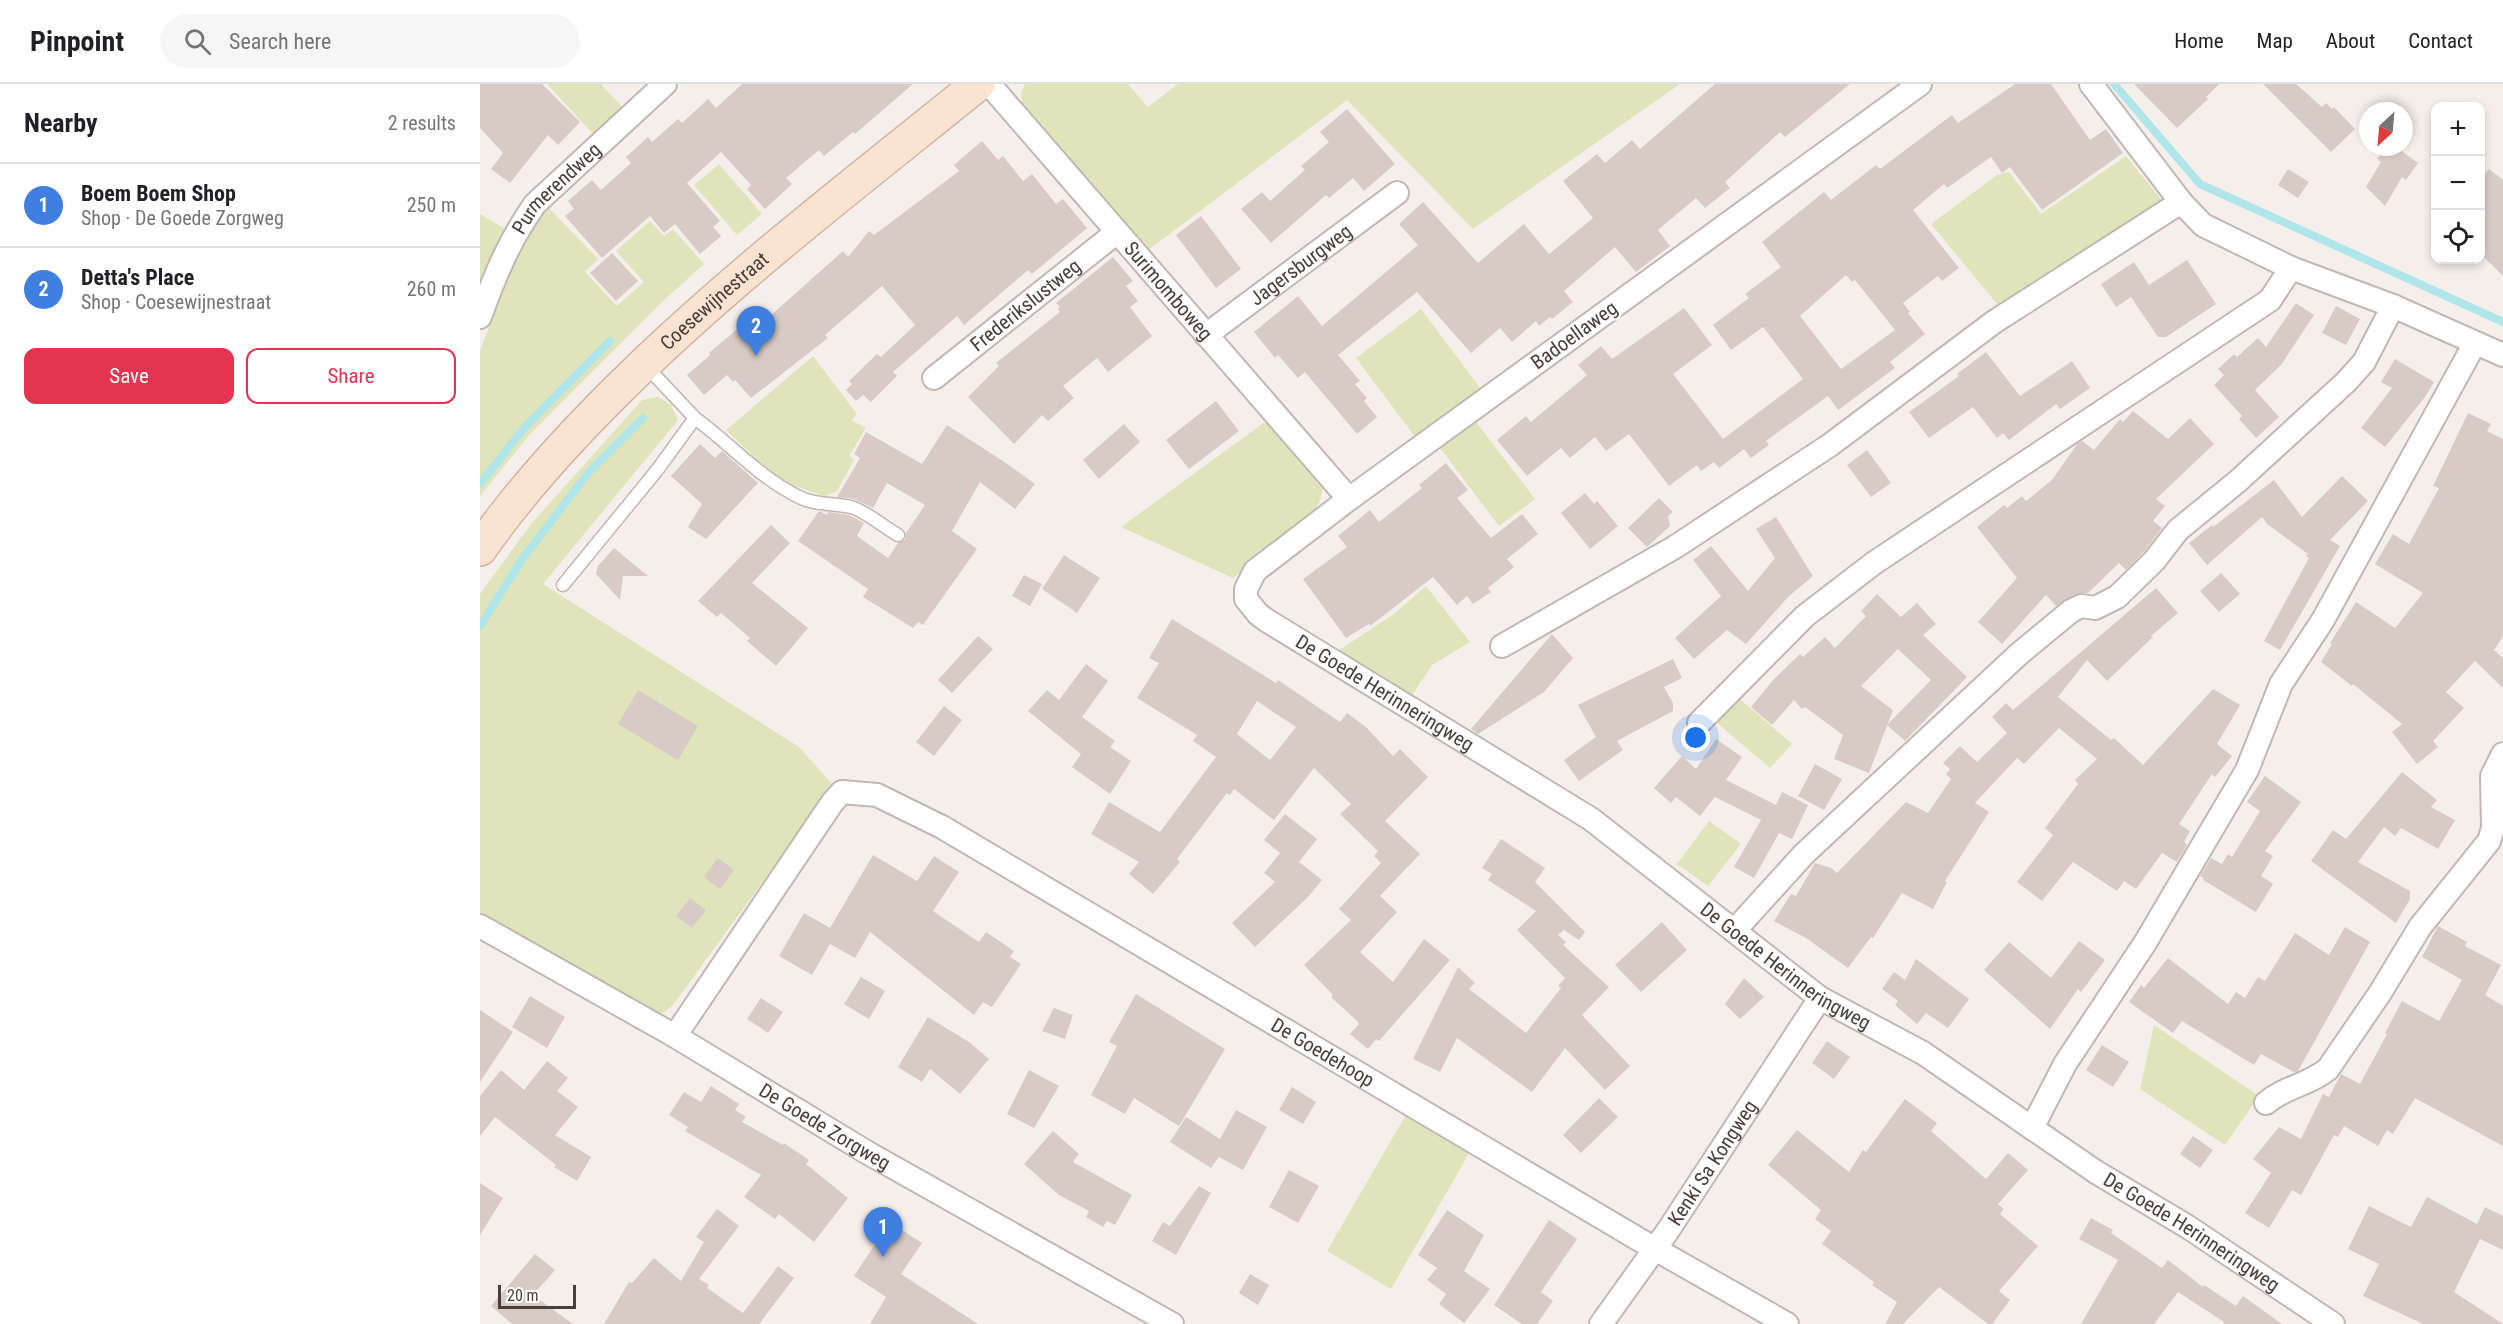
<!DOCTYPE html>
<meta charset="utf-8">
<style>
:root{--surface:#fff;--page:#f6f6f6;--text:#202124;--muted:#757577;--line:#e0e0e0;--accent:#e43452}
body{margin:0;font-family:"Roboto Condensed",sans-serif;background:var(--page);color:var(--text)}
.controls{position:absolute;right:18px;top:18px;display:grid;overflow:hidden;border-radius:12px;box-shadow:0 3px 9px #0003}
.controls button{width:54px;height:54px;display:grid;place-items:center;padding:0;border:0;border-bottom:2px solid var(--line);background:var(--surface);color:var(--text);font:30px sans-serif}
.compass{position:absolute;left:1879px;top:18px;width:54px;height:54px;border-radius:50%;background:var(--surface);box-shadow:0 3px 9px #0003;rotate:206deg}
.scale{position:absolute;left:18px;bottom:15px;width:78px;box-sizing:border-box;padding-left:6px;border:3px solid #493e3a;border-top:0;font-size:16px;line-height:21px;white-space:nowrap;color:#493e3a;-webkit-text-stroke:4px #fff;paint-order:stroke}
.you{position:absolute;left:1216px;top:654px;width:21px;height:21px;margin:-15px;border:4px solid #fff;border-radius:50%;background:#1a73e8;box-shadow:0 0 0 9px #1a73e833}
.badge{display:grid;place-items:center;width:39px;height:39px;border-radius:50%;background:var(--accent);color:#fff;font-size:20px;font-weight:700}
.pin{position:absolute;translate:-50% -50px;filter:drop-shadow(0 2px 3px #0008)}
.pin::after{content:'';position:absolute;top:32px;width:21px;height:18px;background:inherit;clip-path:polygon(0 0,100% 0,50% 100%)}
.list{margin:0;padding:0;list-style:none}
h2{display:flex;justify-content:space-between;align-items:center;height:78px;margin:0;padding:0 24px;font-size:26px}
h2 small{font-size:20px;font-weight:400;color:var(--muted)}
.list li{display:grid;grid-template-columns:39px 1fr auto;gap:18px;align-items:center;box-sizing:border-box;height:84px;padding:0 24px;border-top:2px solid var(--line)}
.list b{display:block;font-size:22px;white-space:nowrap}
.list p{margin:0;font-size:20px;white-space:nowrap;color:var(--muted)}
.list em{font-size:20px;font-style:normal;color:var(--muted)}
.actions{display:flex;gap:12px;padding:18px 24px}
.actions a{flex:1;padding:14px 0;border:2px solid var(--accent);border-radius:12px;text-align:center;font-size:21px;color:var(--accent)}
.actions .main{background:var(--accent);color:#fff}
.icon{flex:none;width:33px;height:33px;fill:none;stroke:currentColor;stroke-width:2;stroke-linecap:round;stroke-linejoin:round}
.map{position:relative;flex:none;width:2023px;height:1240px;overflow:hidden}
header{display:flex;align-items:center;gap:36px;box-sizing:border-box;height:84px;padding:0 30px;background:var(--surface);border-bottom:2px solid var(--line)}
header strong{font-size:28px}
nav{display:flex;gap:33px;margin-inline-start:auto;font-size:21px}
.search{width:420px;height:54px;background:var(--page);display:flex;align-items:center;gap:15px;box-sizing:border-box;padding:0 21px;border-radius:33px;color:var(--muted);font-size:22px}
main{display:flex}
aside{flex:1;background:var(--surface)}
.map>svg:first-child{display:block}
.green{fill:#dfe4ba}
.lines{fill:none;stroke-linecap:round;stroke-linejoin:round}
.stream{stroke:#b0e5ea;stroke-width:8}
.building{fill:#d8cbc6;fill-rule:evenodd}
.service-casing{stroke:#c2b7b3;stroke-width:15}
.minor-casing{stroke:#c2b7b3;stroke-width:26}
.secondary-casing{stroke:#d2b6a3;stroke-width:36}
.service{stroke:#fff;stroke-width:12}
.minor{stroke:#fff;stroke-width:22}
.secondary{stroke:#fae3d1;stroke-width:33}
.labels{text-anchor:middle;stroke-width:4.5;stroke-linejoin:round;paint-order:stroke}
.street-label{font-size:20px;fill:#493e3a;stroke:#fff}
</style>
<header>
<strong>Pinpoint</strong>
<div class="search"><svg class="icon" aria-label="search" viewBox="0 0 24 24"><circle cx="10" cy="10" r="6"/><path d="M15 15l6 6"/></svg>Search here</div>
<nav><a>Home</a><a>Map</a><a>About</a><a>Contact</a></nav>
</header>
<main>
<aside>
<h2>Nearby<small>2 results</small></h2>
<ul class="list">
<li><span class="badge" style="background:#3f7fe0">1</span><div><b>Boem Boem Shop</b><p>Shop · De Goede Zorgweg</p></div><em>250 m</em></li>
<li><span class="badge" style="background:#3f7fe0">2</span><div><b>Detta's Place</b><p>Shop · Coesewijnestraat</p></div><em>260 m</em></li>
</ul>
<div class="actions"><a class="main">Save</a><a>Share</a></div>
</aside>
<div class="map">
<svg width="2023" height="1240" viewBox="0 0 2023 1240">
<rect width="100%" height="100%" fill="#f5efec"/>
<path class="green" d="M67 0H121L142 23 113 50Z
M545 0H648L668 23 698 0H1200L993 145 867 16 667 167 543 25 541 9Z
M1646 72 1683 118 1518 221 1451 140 1517 91 1529 88 1561 130Z
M239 80 282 130 257 151 214 101Z
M68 123 118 175 105 188 137 222 164 198 136 167 170 137 184 152 193 145 224 180 182 218 50 350 0 412V267L39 162Z
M0 130 25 145 0 200Z
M941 225 1001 305 936 354 876 274Z
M333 272 377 330 371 336 386 344 369 372 374 376 357 407 344 412 309 400 292 390 246 346Z
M178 313 191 321 198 336 63 500 319 663 353 701 193 921 185 928 174 931 0 837V510L51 440 162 316Z
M993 334 1055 415 1019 442 957 360Z
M789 335 842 400C844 415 837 423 827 433L753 494 641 443Z
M946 502 990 558 952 581 932 611 928 612 856 568 914 530Z
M1254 610 1312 660 1290 684 1229 632Z
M1229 737 1261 760 1228 802 1197 780Z
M1674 941 1779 1012 1745 1061 1660 1005Z
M927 1029 991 1066 911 1205 847 1167Z"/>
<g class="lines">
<path class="stream" d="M1634 0 1720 100 2023 238
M0 400 44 344 130 257
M0 542 43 474 109 388 163 334"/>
</g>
<path class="building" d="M0 0H62L100 38 78 61 68 51 30 99 11 85 23 69 0 44Z
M262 0H433L375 50 373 48 344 72 339 66 306 94 312 100 285 125 267 105 271 101 241 68 207 99 240 137 233 143 241 152 220 170 195 140 184 149 170 132 122 174 85 132 94 125 88 117 112 96 121 106 151 79 146 73 168 53 172 58 198 35 202 39 228 15 236 24Z
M1235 0H1370L1305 53 1300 48 1245 98 1250 104 1225 124 1216 114 1178 146 1190 162 1156 188 1135 163 1084 207 1093 218 1072 235 1070 233 1059 242 1056 237 1032 258 1020 244 991 269 937 208 858 271 880 297 875 300 887 314 884 317 897 333 877 350 825 288 818 294 798 271 795 274 774 248 818 212 842 242 938 161 919 140 943 118 998 179 1044 140 1069 170 1113 134 1083 97 1117 70 1125 79 1152 56 1160 65Z
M1535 0H1571L1610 56 1626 45 1643 69 1562 126 1530 83 1522 89 1511 73 1467 104 1464 100 1433 126 1479 184 1462 197 1458 192 1423 219 1430 228 1428 229 1445 250 1410 278 1415 284 1358 326 1348 312 1286 357 1289 361 1271 374 1264 365 1239 384 1234 378 1221 387 1217 381 1189 402 1149 350 1126 367 1115 353 1090 374 1081 364 1047 392 1017 356 1046 332 1051 338 1107 291 1098 281 1121 262 1132 275 1204 224 1232 261 1193 290 1243 355 1323 295 1283 243 1251 266 1233 241 1269 214 1265 210 1301 183 1282 158 1344 108 1351 116 1396 81 1400 85 1472 31 1478 39ZM1366 191 1372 198 1375 196 1415 246 1361 285 1320 232Z
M1654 0H1739L1726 13 1728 15 1697 44Z
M1783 0H1816L1842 23 1846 19 1852 25 1854 23 1875 45 1851 68Z
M867 25 915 80 884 107 873 94 849 114 846 111 791 159 761 125 782 108 790 117 825 86 821 82 849 58 840 48Z
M502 57 518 76 523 72 543 97 552 90 576 120 583 115 607 144 552 190 548 186 484 241 477 232 413 288 417 292 391 318 383 311 376 317 366 306 372 300 369 297 397 270 401 273 435 241 402 202 345 251 348 254 271 314 255 296 253 298 247 291 224 311 207 291 230 271 229 269 282 224 289 233 363 167 368 173 389 147 394 151 479 87 474 81Z
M1906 63H1916L1938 79 1926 96 1922 93 1905 122 1886 103 1901 78 1897 75Z
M1808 85 1829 98 1818 114 1798 101Z
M2009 85 2023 96V192L2001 170V95Z
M721 132 761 185 736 204 696 151Z
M132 169 158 197 136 217 110 189Z
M633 173 653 197 646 202 658 217 650 223 672 252 628 288 617 274 583 302 594 314 568 337 562 331 534 360 488 313 519 282 516 279 580 228 578 225 580 223 576 219Z
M1707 176 1736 220 1686 253H1678L1651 213 1636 223 1621 200 1654 178 1669 201Z
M1816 219 1834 231 1801 281 1775 306 1799 333 1776 354 1759 335 1762 332 1734 301 1744 291 1738 285 1754 270 1757 273 1778 254 1786 263Z
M1856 222 1880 235 1866 261 1842 249Z
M1506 268 1540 312 1592 277 1610 304 1580 325 1576 320 1529 356 1523 349 1517 354 1493 323 1449 354 1429 328 1479 292 1477 290Z
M1915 275 1954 298 1945 313 1905 363 1881 344 1912 304 1901 298Z
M736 317 759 347 709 385 686 356Z
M1653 327 1688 355 1710 334 1734 360 1676 415 1685 422 1673 437 1682 444 1664 468 1646 486 1639 479 1608 509 1595 510 1576 522 1566 511 1522 560 1498 538 1537 494 1497 443 1524 421 1527 424 1542 412 1546 417 1572 396 1598 359 1602 357 1614 366 1640 335 1643 338Z
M1988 329 2011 340 2007 347 2023 355V552L2014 566 2023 574V604L1995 577 1966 608 1984 624 1953 657 1958 663 1937 680 1912 648 1922 640 1873 600 1872 602 1841 578 1852 560 1850 559 1876 518 1915 544 1943 509 1895 480 1913 450 1929 460 1959 404 1953 402Z
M644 340 660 358 619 395 603 376Z
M467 341 526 379 555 400 535 425 500 398 472 447 497 465 443 541 438 538 433 544 383 513 388 505 318 457 339 427 347 431 348 428 369 431 384 439 377 452 408 474 418 459 425 456 426 449 445 421 407 399 393 424 374 415 357 413 380 374 374 370 386 348 442 380Z
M220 360 235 374 242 367 278 399 226 455 208 443 222 420 191 392Z
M1387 366 1411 399 1391 413 1367 381Z
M966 379 988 406 977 414 1011 454 1042 430 1058 450 1027 475 1034 483 1008 504 1011 508 993 520 987 512 977 521 953 493 890 542 889 540 866 554 823 495 867 463 858 452 890 426 899 438 942 404 939 401Z
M1862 392 1888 417 1850 456 1860 462 1800 566 1784 557 1829 474 1826 472 1828 470 1787 440 1782 433 1727 481 1709 459 1732 441 1733 443 1794 396 1822 433Z
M1105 409 1114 420 1117 417 1138 442 1110 465 1081 429Z
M1179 414 1193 428 1188 432 1190 442 1167 463 1148 444Z
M1296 433 1333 492 1308 513 1266 560 1247 546 1214 575 1195 554 1241 512 1213 476 1231 462 1268 507 1295 474 1276 445Z
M291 441 310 459 272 499 328 544 296 582 267 557 270 554 241 529 237 533 218 517Z
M134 464 168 492H143L140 516 116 490 118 482Z
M584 471 620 494 597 529 562 505Z
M1741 489 1760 510 1739 528 1720 507Z
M544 491 562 500 550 522 532 512Z
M1676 504 1698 529 1671 552 1673 553 1627 597 1607 576 1578 613 1631 656 1634 654 1663 681 1733 605 1760 621 1737 660 1752 672 1735 693 1732 690 1699 740 1710 747 1704 758 1707 761 1697 778 1682 769 1656 805 1644 797 1637 807 1593 778 1562 817 1537 798 1573 751 1565 744 1598 700 1595 696 1617 675 1579 644 1544 680 1537 674 1495 719 1509 728 1465 797 1467 798 1453 825 1422 809 1393 854 1391 853 1368 884 1326 854 1294 837 1311 810 1316 812 1335 779 1351 784 1357 789 1426 718 1448 729 1471 695 1466 690 1470 685 1463 679 1480 662 1497 678 1527 649 1512 633 1526 619 1533 626Z
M1397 510 1421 533 1437 519 1456 540 1443 551 1487 593 1425 657 1407 641 1451 596 1418 565 1381 602 1413 626 1389 689 1354 675 1363 651 1325 623 1322 625 1314 616 1292 641 1271 623 1294 595 1320 570 1323 573 1345 553 1355 564 1386 532 1381 527Z
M692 535 796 599 798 596 860 638 867 629 886 643 913 672 920 665 948 693 905 737 940 770 900 812 917 828 880 868 913 898 944 855 970 876 899 957 896 955 888 965 870 950 879 940 877 937 851 913 853 911 824 881 871 836 859 825 901 779 894 772 898 767 860 730 871 720 834 684 794 736 754 705 750 711 747 709 697 775 700 778 673 810 649 790 659 778 611 750 629 718 680 748 736 673 713 657 717 651 657 614 679 579 669 574ZM777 617 816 643 790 676 757 650Z
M1072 550 1093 574 1064 608 998 650 991 645Z
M498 552 513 565 472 609 458 596Z
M1193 575 1202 594 1184 603 1193 619V627L1137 657 1143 666 1099 697 1084 676 1116 653 1098 621Z
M606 580 628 597 602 633 635 657 630 663 651 677 630 710 592 683 601 670 548 627 567 606 579 616Z
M158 606 218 642 198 676 138 640Z
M464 622 482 636 454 672 436 658Z
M1236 655 1262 673 1246 696 1296 721 1302 708 1328 721 1312 755 1299 749 1274 794 1254 783 1281 736 1235 713 1220 732 1196 713 1191 719 1174 704 1202 672 1216 685Z
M1335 680 1362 695 1344 726 1318 712Z
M1922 688 1957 716 1951 723 1975 736 1958 765 1921 744 1915 752 1904 743 1878 778 1930 807V815L1916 839 1831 777 1853 746 1866 755Z
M1785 692 1821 718 1785 767 1793 772 1781 792 1793 800 1776 828 1723 796 1724 794 1720 792 1731 774 1742 780 1748 770 1752 773 1780 727 1767 718Z
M805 730 837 755 819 778 842 796 828 813 775 863 752 839 795 798 784 789 800 769 784 756Z
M1021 755 1065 784 1055 798 1105 848 1099 856 1084 846 1078 851 1086 858 1083 861 1129 903 1102 931 1150 982 1125 1006 1085 964 1052 1008 977 954 960 988 933 975 978 883 995 899 989 905 1046 949 1081 904 1078 902 1085 894 1037 846 1056 827 1008 796 1012 790 1002 784Z
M393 771 437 797 454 772 479 788 453 827 499 858 506 848 534 867 530 873 541 880 512 923 503 918 494 931 390 848 375 874 350 860 332 891 299 872 324 829 350 844Z
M238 774 254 786 240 805 224 793Z
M210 814 226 826 212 844 196 832Z
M1182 838 1207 866 1161 908 1135 881Z
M1958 842 1987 858 1985 862 2021 881 2005 911 2023 922V1062L1935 1014 1913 1050 1907 1046 1898 1062 1864 1042 1858 1053 1854 1051 1821 1111 1812 1106 1789 1144 1765 1129 1791 1089 1773 1075 1799 1043 1821 1055 1843 1010 1849 1013 1861 990 1880 1000 1907 950 1905 949 1922 917 1959 937 1982 896 1942 873Z
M1865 843 1890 858 1818 987 1814 988 1781 970 1774 981 1702 937 1693 949 1649 918 1661 901 1664 904 1688 874 1748 920 1756 908 1765 914 1778 893 1785 897 1815 849 1849 871Z
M1599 857 1625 876 1601 908 1598 905 1570 945 1504 886 1529 858 1571 894Z
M1436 875 1489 915 1468 944 1446 929 1437 940 1415 921 1418 917 1402 905 1414 888 1425 896Z
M381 893 405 907 389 935 364 920Z
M1264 894 1284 913 1260 935 1245 920Z
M656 910 745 965 699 1042 654 1014 645 1030 611 1011 637 962 629 958Z
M50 912 85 933 67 964 32 943Z
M281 914 303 928 288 949 267 935Z
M574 924 593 931 585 955 562 947Z
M0 926 33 948 0 998Z
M448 933 489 958 509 975 480 1010 450 985 442 998 418 983Z
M1347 957 1370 973 1354 995 1332 979Z
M1622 961 1649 978 1633 1003 1606 986Z
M67 977 88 994 77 1007 98 1023 75 1051 111 1073 97 1097 74 1083 76 1081 15 1033 0 1052V1012L21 986 44 1006Z
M549 986 579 1002 554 1044 527 1030Z
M231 1002 259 1020 255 1026 266 1033 262 1038 303 1061 304 1059 329 1076 326 1080 368 1114 334 1158 299 1130 295 1135 264 1113 281 1091 205 1047 208 1043 189 1031 204 1008 221 1018Z
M812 1003 836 1018 823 1040 799 1026Z
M1119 1014 1138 1033 1101 1069 1083 1051Z
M1425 1015 1457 1039 1451 1047 1506 1095 1528 1069 1548 1086 1518 1120 1524 1125 1520 1130 1558 1162 1519 1207 1530 1216 1512 1240H1508L1459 1203 1423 1240H1405L1417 1218 1392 1201 1394 1198 1342 1160 1351 1147 1335 1135 1341 1126 1288 1081 1317 1046 1369 1088 1383 1066 1386 1068Z
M756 1026 787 1043 763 1086 739 1073 731 1084 690 1058 706 1033 740 1055Z
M573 1047 599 1070 593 1078 652 1111 635 1141 627 1137 623 1143 606 1133 609 1127 579 1111 544 1080Z
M1713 1052 1733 1066 1720 1084 1700 1070Z
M809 1086 839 1102 818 1139 789 1123Z
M0 1099 23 1114 0 1151Z
M719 1102 731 1109 696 1171 672 1157 683 1138 690 1142Z
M1947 1113 1997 1140 2005 1123 2023 1132V1166L2000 1155 1974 1208 2023 1240H1943L1883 1212 1899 1180 1868 1165 1889 1122 1931 1143Z
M237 1125 259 1142 219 1195 229 1201 227 1204 263 1229 298 1182 314 1194 279 1240H124L149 1198 152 1199 174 1174 201 1197 224 1158 216 1153Z
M967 1126 1004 1151 984 1187 1010 1205 984 1239 959 1220 966 1210 947 1196 957 1184 938 1171Z
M1611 1134 1633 1146 1631 1149 1682 1184 1688 1176 1723 1203 1724 1201 1756 1222 1763 1212 1802 1240H1743L1744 1238 1698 1208 1674 1240H1601L1638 1176 1599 1155Z
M1069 1136 1097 1155 1061 1208 1073 1217 1057 1240H1042L1014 1221Z
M410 1138 442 1159 421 1190 498 1240H390L406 1213 374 1192Z
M55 1170 75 1186 53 1211 93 1240H32L11 1222Z
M770 1190 789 1201 778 1221 759 1209Z"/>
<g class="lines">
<g class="service-casing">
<path id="service" d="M215 334C250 360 278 392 317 412 333 421 353 419 371 423 384 426 405 444 418 451
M83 501 178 385 215 334 165 281"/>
</g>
<g class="minor-casing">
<g id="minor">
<path id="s1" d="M509 0 869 415"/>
<path id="s2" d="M1440 0 869 415 775 487 766 505V515L778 530 786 536 1111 735 1340 914 1443 969 1616 1088 1708 1143 1853 1240"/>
<path d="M1611 0 1701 118 1723 141 1811 184 1913 222 2023 271"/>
<path id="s3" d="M0 233C15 191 29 157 55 120L185 0"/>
<path id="s4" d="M726 251 917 109"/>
<path id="s5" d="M454 294 637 148"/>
<path d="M1022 562 1195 463 1350 361 1514 238 1701 118"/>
<path d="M1219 639 1325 532 1394 479 1790 216 1811 184"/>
<path id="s6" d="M0 842 195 952 388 1069 692 1240"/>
<path d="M1255 846 1324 770 1539 570 1591 527 1601 522 1615 524 1637 513 1674 477 1698 446 1758 397 1866 298 1884 278 1913 222"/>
<path id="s7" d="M195 952 352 719 362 708 397 711 462 743 1175 1165 1307 1240"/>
<path d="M1786 1019C1804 1003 1829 1001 1848 985L1900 909 1940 843 2009 757 2013 744 2012 692 2023 670"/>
<path d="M1552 1044 1585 980 1665 859 1767 686 1801 600 1843 536 1995 259"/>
<path id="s8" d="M1121 1240 1187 1148 1340 914"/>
</g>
</g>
<g class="secondary-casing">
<g id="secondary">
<path id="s9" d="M0 465C45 400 100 342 157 287 264 184 383 93 498 0"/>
</g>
</g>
<use href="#service" class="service"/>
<use href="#minor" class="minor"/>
<use href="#secondary" class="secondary"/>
</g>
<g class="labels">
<g class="street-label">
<text dy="7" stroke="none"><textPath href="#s3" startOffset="152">Purmerendweg</textPath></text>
<text dy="7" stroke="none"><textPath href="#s4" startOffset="118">Jagersburgweg</textPath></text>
<text dy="7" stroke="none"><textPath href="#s1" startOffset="274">Surimomboweg</textPath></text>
<text dy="7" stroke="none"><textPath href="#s9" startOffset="342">Coesewijnestraat</textPath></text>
<text dy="7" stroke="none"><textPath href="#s5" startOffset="117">Frederikslustweg</textPath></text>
<text transform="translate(1094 251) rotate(-36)" y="7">Badoellaweg</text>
<text dy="7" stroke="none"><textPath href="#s2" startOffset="1023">De Goede Herinneringweg</textPath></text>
<text dy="7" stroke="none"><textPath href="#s2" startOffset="1509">De Goede Herinneringweg</textPath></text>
<text dy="7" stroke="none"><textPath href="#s7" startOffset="846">De Goedehoop</textPath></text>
<text dy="7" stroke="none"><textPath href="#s6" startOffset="399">De Goede Zorgweg</textPath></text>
<text dy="7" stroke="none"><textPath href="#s8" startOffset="196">Kenki Sa Kongweg</textPath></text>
<text dy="7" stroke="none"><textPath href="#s2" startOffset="1995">De Goede Herinneringweg</textPath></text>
</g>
</g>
</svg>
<div class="controls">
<button>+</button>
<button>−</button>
<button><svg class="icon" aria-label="locate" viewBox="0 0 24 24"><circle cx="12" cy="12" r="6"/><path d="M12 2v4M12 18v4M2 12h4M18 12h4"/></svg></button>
</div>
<svg class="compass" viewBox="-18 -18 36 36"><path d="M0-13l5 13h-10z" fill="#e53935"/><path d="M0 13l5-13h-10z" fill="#757577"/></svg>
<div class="scale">20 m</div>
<div class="you"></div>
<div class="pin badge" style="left:403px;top:1173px;background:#3f7fe0">1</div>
<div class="pin badge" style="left:276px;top:272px;background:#3f7fe0">2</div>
</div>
</main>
